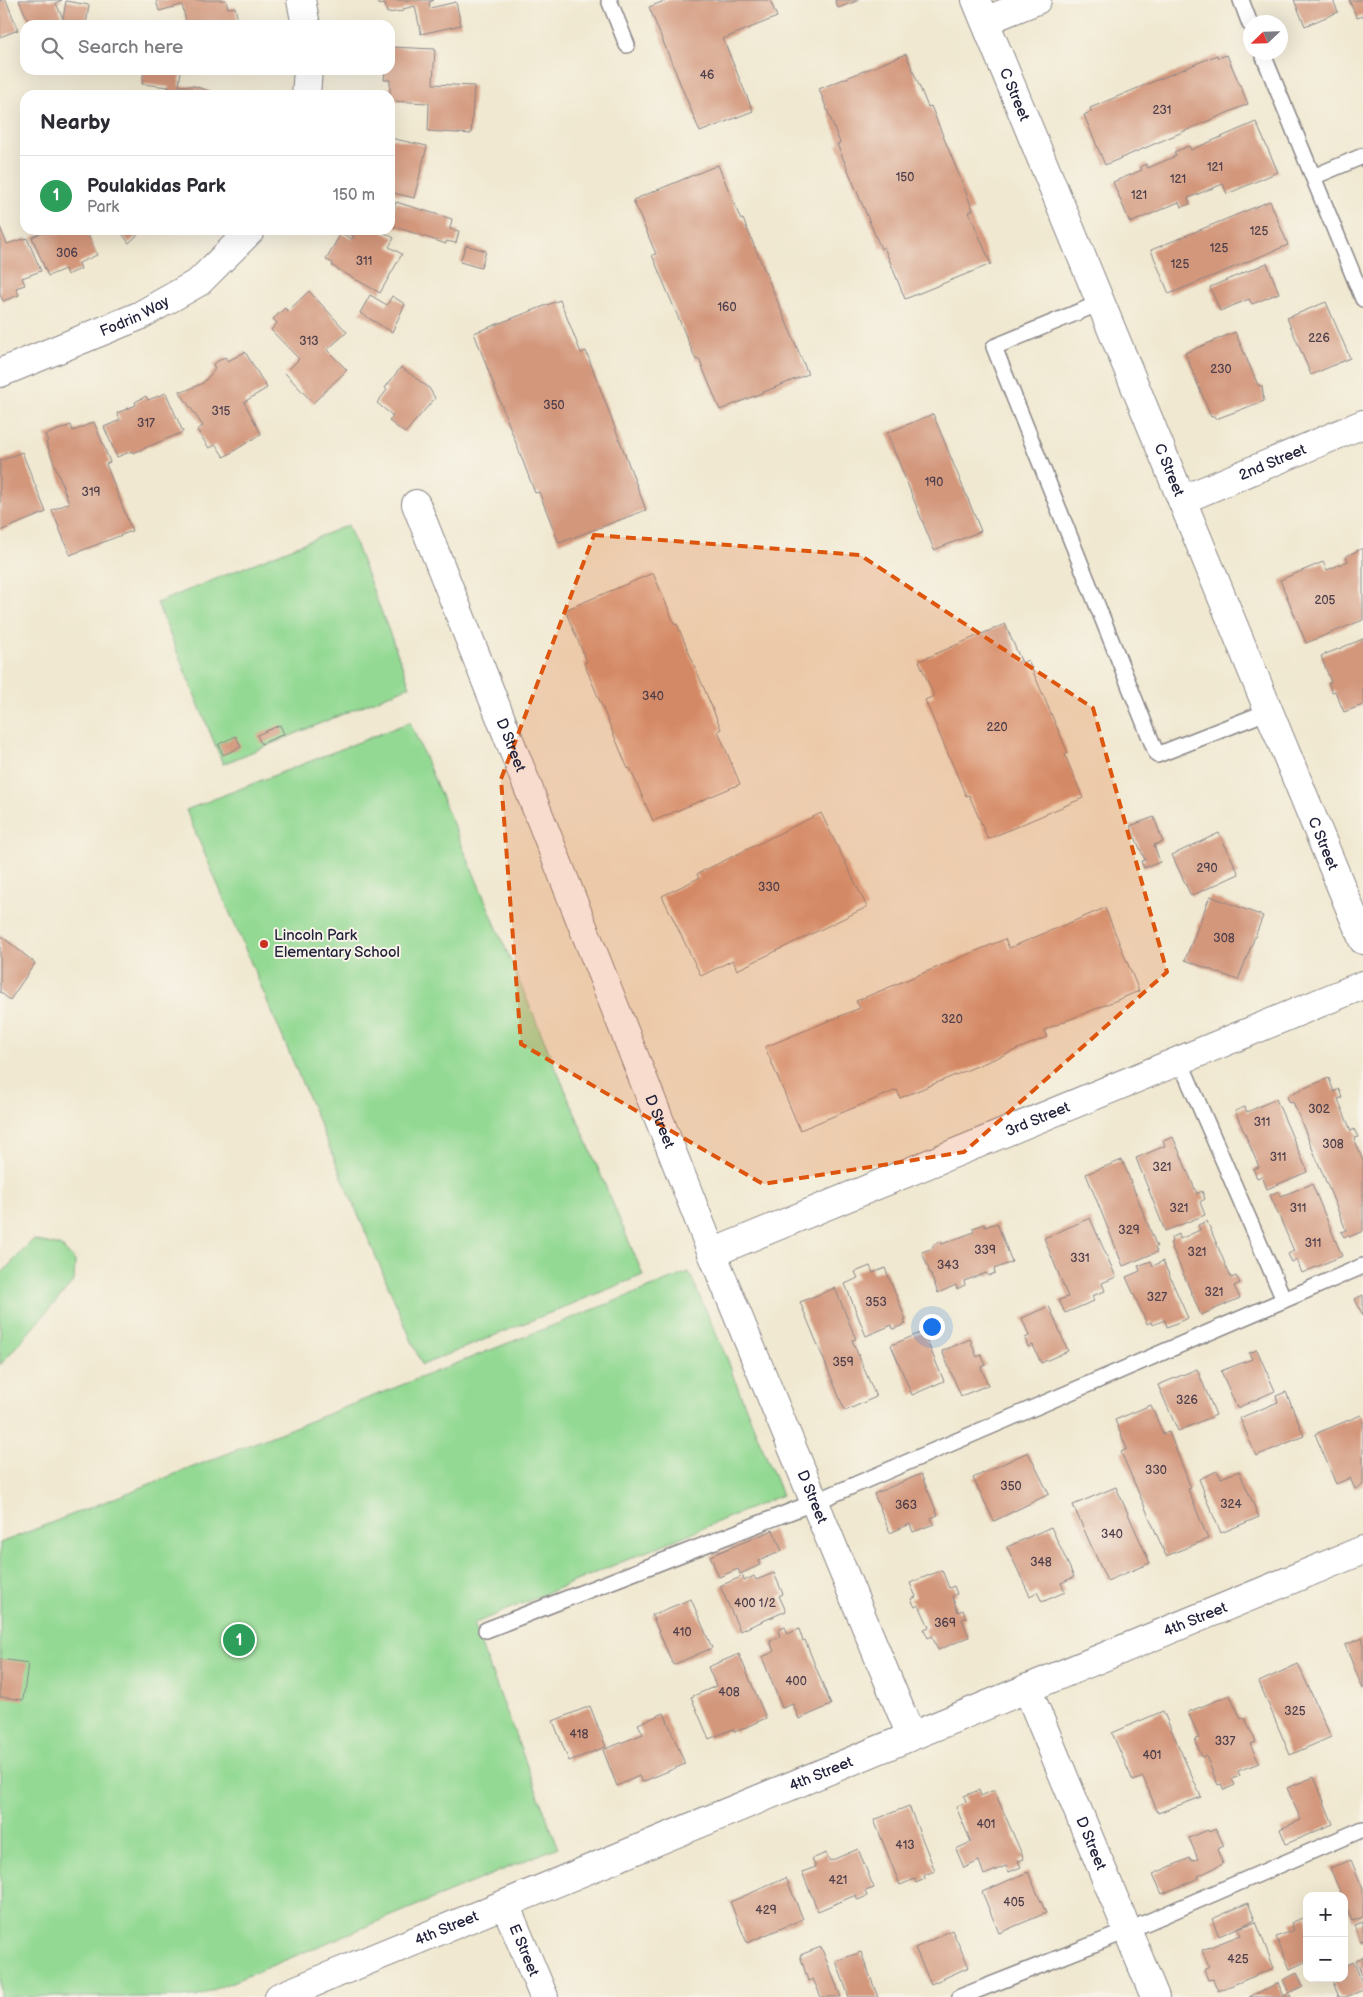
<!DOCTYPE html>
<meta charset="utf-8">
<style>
:root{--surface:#fff;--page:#f7f7f7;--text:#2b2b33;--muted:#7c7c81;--line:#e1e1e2;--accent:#7c3aed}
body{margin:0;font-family:"Balsamiq Sans",sans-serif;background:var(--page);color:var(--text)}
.controls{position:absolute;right:15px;bottom:15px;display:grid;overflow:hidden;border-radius:10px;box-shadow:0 5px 20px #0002}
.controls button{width:45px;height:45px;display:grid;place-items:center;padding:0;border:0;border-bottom:1px solid var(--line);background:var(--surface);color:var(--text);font:25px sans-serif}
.compass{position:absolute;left:1243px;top:15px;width:45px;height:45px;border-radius:50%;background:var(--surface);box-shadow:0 5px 20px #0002;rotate:247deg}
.you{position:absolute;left:931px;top:1326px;width:18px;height:18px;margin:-12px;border:4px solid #fff;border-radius:50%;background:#1a73e8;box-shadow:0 0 0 8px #1a73e833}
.badge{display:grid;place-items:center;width:32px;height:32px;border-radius:50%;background:var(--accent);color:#fff;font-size:16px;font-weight:700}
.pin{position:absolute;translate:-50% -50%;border:2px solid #fff;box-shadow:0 1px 5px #0006}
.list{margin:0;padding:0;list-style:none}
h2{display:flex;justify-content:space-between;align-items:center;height:65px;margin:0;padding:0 20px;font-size:21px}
h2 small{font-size:16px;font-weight:400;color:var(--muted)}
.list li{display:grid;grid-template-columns:32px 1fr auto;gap:15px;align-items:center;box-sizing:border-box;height:80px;padding:0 20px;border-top:1px solid var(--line)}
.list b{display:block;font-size:19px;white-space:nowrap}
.list p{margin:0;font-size:16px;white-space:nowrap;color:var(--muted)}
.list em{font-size:16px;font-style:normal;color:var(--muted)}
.icon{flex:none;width:28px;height:28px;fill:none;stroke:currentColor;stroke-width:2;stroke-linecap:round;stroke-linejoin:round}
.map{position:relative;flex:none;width:1363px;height:1997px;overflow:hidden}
.search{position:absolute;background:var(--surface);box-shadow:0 5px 20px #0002;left:20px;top:20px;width:375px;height:55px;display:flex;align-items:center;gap:12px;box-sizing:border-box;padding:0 18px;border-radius:15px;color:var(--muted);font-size:19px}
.panel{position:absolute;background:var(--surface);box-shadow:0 5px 20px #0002;left:20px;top:90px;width:375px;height:145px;border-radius:15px}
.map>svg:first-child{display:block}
.green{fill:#93d993;stroke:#5a7e67}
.building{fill:#d3977c}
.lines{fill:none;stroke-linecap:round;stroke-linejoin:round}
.service-casing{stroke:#898586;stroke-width:18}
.minor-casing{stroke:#898586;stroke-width:30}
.tertiary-casing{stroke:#898586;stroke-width:30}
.service{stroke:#fff;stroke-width:15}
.minor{stroke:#fff;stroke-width:28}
.tertiary{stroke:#fff;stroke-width:28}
.marked{fill:#de560e;fill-opacity:0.2;stroke:#de560e;stroke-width:4;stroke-dasharray:10 6;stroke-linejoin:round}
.poi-dot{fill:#c8321e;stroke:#f7f3e8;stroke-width:2}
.labels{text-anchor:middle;stroke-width:4;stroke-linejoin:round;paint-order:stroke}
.number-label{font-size:12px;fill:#4e3f4b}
.street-label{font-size:15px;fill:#22223b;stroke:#f7f3e8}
.poi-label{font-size:15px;fill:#22223b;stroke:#f7f3e8;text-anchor:start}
</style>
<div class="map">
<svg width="1363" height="1997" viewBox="0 0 1363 1997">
<rect width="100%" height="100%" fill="#f7f3e8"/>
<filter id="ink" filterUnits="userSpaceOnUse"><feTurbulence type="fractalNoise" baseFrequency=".02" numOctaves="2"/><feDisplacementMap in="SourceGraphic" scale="10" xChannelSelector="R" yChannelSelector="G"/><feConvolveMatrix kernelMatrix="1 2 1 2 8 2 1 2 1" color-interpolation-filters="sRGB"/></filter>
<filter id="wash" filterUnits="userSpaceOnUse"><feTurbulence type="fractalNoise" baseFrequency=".0096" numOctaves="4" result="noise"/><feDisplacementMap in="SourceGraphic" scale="20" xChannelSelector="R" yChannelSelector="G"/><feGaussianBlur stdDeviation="1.12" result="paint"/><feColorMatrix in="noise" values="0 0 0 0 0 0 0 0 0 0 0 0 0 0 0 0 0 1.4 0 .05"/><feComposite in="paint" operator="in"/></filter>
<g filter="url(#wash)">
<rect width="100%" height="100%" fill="#f0e8d0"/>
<path class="green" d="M348 525 410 686 223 764 157 603Z
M410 722 643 1275 422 1365 186 810Z
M33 1240 61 1246 75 1261 74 1281 0 1365V1273L1 1274Z
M689 1272 729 1363 733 1376 782 1495 473 1624 558 1847 196 1997H0V1543Z"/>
<g id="blocks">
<path class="building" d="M0 0H6L18 30 0 37Z
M19 0H62L56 3 63 19 66 1 89 5 86 25H30Z
M156 0H226L228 8 235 7 238 22 232 25H187L182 5 159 11Z
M378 0H434L429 2 430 8 456 2 461 25 421 34 415 6 403 9V11L387 13 385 4 379 5Z
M667 0H770L777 17 723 39 753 111 700 132 649 7Z
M835 0H859L838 8Z
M1294 0H1333L1338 12 1305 26Z
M1349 0H1363V16L1357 18Z
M391 47 435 49 433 84 474 86 471 134 428 131 429 103 390 101V80H384L385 70H390Z
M906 54 928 107 931 106 973 210 969 212 991 264 905 299 884 247 881 249 837 144 840 143 819 89Z
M1217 55 1218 58 1227 55 1248 104 1105 165 1084 115 1091 112 1090 108Z
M144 70H181L179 86H194L221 95H166L169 87 142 84Z
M1256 122 1278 172 1227 194 1223 184 1188 198 1190 204 1181 207 1179 202 1130 223 1113 182 1142 170 1140 167 1146 164 1148 168 1176 156 1174 152 1189 146 1191 150Z
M390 138 427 146 414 198 390 192Z
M718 165 741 220 743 219 808 374 720 410 699 359 696 360 652 255 656 254 633 200Z
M1270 201 1288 245 1169 294 1151 250Z
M396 202 452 219 450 229 459 231 456 243 446 241V244L390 225Z
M0 227 7 244 27 238 41 271 22 278 25 285 16 288 19 295 3 301 0 295Z
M48 230H86L97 255 79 263 81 269 67 275 65 269 48 276 32 237Z
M119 230H143L129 243Z
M350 230H379L394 238 389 247 402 254 380 293 332 266 333 263 326 260 341 233 352 239 354 236 348 233Z
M466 245 486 251 481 268 460 262Z
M1267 263 1279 293 1252 304 1249 299 1220 311 1210 287Z
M309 291 347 332 327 350 347 370 313 403 285 373 299 359 271 330 277 323 273 319 285 308 288 311Z
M370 295 387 305 392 296 405 304 392 332 360 313Z
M560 300 581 353 586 351 646 510 559 543 539 492 535 493 474 333Z
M1326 302 1350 358 1311 375 1287 318Z
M1235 332 1258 385 1262 386 1264 401 1216 419 1214 416 1211 417 1185 353Z
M245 352 267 388 244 402 261 434 224 457 216 445 209 448 197 430 203 426 179 391H185L203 383 215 369 213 364 225 357 228 361Z
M401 367 429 388 435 398 405 433 389 421 393 416 377 403 387 390 385 388Z
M166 393 183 432 133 453 132 451 117 457 104 427 120 420 117 413 136 405 135 402 146 396 148 400Z
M933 414 981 531 934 550 887 433Z
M94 422 110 462 106 464 132 531 70 555 52 510 69 503 46 442 48 441 45 435 71 425 73 431Z
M22 452 46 512 0 531V461Z
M1363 548V620L1306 643 1280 580 1323 562 1327 570 1348 561 1346 556Z
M653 573 675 625 677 624 721 729 718 731 740 784 653 821 630 768 628 769 584 663 587 662 565 610Z
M1005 624 1022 663 1028 660 1068 753 1065 755 1083 798 988 839 969 795 966 796 925 700 934 696 919 661Z
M1363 639V705L1344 712 1335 691 1332 692 1328 683 1331 682 1321 656Z
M280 725 284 734 261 744 257 735Z
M236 736 241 747 223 755 219 744Z
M821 813 867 907 737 970 733 960 701 976 662 896 699 878 697 874Z
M1154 817 1163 842 1154 845 1160 862 1144 868 1141 861 1145 860 1130 826Z
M1219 833 1239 874 1191 896 1172 855Z
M1210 896 1263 916 1238 980 1185 960Z
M1105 908 1139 991 1044 1030 1047 1037 900 1098 897 1090 800 1130 765 1047 860 1008 856 1001 1005 939 1009 948Z
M0 935 35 963 10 1000 0 992Z
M1329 1078 1334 1092 1339 1089 1342 1098 1338 1099 1351 1131 1354 1129 1358 1137 1354 1138 1363 1161V1231L1349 1237 1348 1235 1344 1237 1341 1232 1346 1230 1293 1102 1290 1103 1287 1097 1290 1094Z
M1276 1099 1305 1166 1307 1168 1306 1169 1307 1172 1267 1189 1262 1176 1257 1178 1253 1169 1259 1167 1235 1111 1245 1107 1247 1112Z
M1173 1137 1197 1194 1202 1191 1205 1199 1200 1202 1205 1215 1165 1231 1136 1158 1165 1146 1163 1141Z
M1122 1160 1157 1247 1155 1248 1157 1252 1123 1266 1086 1174Z
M1312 1184 1342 1256 1302 1273 1297 1260 1292 1262 1288 1254 1294 1251 1270 1195 1279 1191 1281 1196Z
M1090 1218 1116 1277 1102 1283 1105 1291 1092 1296 1094 1301 1065 1313 1059 1300 1068 1297 1044 1238Z
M1207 1221 1231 1278 1236 1276 1240 1283 1234 1286 1240 1298 1201 1315 1170 1243 1172 1242 1171 1238 1179 1234 1180 1239 1200 1230 1198 1225Z
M997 1223 1012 1262 994 1269 995 1273 988 1276 986 1273 964 1281 965 1285 957 1289 956 1285 938 1293 922 1252 933 1248V1245L941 1241 942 1244 974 1232 973 1228 984 1224 985 1227Z
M1151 1261 1153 1266 1163 1261 1188 1318 1167 1327 1165 1320 1152 1325 1151 1322 1147 1324 1126 1277 1140 1271 1138 1266Z
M870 1266 873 1273 885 1268 906 1320 904 1321 906 1324 893 1329 892 1325 866 1336 845 1284 858 1278 855 1272Z
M835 1288 856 1339 852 1340 876 1397 845 1411 800 1302Z
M1363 1295V1316L1355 1299Z
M1049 1306 1068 1351 1041 1363 1033 1345 1028 1347 1025 1338 1029 1336 1022 1318Z
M923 1332 944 1381 912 1395 891 1345Z
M970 1339 977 1357 981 1355 986 1365 981 1367 988 1385 961 1396 942 1351Z
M1257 1350 1275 1391 1237 1408 1221 1371 1252 1359 1249 1353Z
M1197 1369 1216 1415 1178 1431 1158 1385Z
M1286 1392 1304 1436 1256 1456 1240 1418 1278 1402 1276 1396Z
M1151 1405 1163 1434 1169 1432 1191 1488 1188 1489 1208 1539 1166 1556 1121 1452 1127 1449 1115 1420Z
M1361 1415 1363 1419V1485L1355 1489 1350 1478 1336 1484 1315 1434Z
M1028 1452 1049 1494 994 1521 973 1478Z
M1217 1471 1221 1478 1239 1471 1259 1517 1221 1533 1203 1492 1204 1491 1199 1479Z
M921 1474 938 1515 931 1518 934 1524 913 1532 910 1524 890 1533 874 1494Z
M1116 1487 1150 1563 1107 1581 1073 1505Z
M1051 1527 1074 1577 1061 1583 1065 1592 1042 1602 1037 1592 1030 1596 1007 1547Z
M773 1530 782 1551 758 1561 760 1565 740 1574 738 1569 719 1577 710 1556Z
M942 1570 949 1588 954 1586 957 1594 952 1596 958 1612 963 1610 966 1618 962 1619 969 1637 938 1650 932 1636 928 1638 924 1629 929 1627 919 1605 915 1607 911 1599 916 1597 910 1583Z
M774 1573 783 1594 779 1596 786 1611 740 1631 720 1586 743 1576 744 1581 754 1576 756 1580Z
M691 1599 712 1648 673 1665 652 1615Z
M785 1627 788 1634 799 1629 803 1641 805 1640 831 1705 799 1719 793 1704 782 1708 762 1657 774 1652 770 1641 780 1637 778 1630Z
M1363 1638V1689L1345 1645Z
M739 1654 766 1718 735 1732 733 1729 709 1739 691 1697 716 1686 708 1667Z
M0 1659 28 1663 23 1700 0 1697Z
M1298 1664 1331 1737 1290 1755 1259 1682Z
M1230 1695 1241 1719 1244 1717 1256 1742 1250 1744 1259 1763 1238 1771 1240 1776 1232 1779 1235 1785 1224 1790 1221 1784 1218 1785 1206 1756 1202 1757 1195 1739 1199 1738 1188 1712Z
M590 1706 606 1747 569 1761 553 1721Z
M1163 1711 1201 1797 1158 1813 1143 1777 1133 1781 1112 1733Z
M664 1713 685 1764 642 1782 639 1776 617 1786 603 1750 643 1734 638 1724Z
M1314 1777 1333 1824 1286 1844 1280 1829 1301 1820 1287 1788Z
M979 1790 981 1796 994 1790 1024 1859 1018 1861 1021 1867 1009 1872 1006 1866 984 1875 979 1861 964 1868 956 1849 971 1842 956 1807 966 1802 964 1796Z
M909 1806 935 1871 924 1875 925 1879 916 1883 915 1879 900 1885 874 1820Z
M1216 1829 1224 1846 1217 1849 1223 1864 1198 1876 1199 1878 1162 1894 1153 1874 1190 1858 1192 1861 1198 1859 1189 1838 1208 1830 1209 1832Z
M858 1849 874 1888 865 1891 867 1896 858 1900 856 1895 818 1911 802 1872 816 1867 812 1859 826 1853 830 1861Z
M1351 1860 1363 1889V1917L1352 1921 1344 1902V1896H1342L1330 1868Z
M1028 1872 1046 1913 999 1933 982 1892Z
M786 1878 803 1919 747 1943 730 1902Z
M1248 1903 1255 1920 1219 1936 1212 1919Z
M1307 1916V1961L1290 1969 1276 1937 1294 1930 1291 1923Z
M1256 1922 1274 1968 1218 1991 1213 1979 1208 1980 1204 1970 1209 1967 1202 1950 1241 1935 1238 1928Z
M1363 1922V1941L1361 1942 1355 1925Z
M952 1930 969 1967 931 1984 915 1948Z
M821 1947 841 1997H821L813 1979 808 1981 800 1955Z
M861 1952 862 1955 878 1997H849L836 1961Z
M1363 1957V1977L1356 1960Z
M1354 1962 1363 1985V1990L1346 1997H1339L1331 1978H1344V1966Z
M1297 1973 1303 1986 1289 1993 1283 1980Z
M1278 1983 1284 1996 1289 1993 1291 1997H1249Z"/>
</g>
</g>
<g filter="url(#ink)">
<use href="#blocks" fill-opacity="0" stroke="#898586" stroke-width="1"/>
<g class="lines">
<g class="service-casing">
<path id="service" d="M609 0 627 45
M1241 0 1250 24
M1262 52 1363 299
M1313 177 1363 156
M1100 303 994 347 1157 755 1269 711
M1180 1061 1284 1300
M486 1630 815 1502 1363 1266
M960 1997 1127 1931 1363 1829"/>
</g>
<g class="minor-casing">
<g id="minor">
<path d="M301 0 306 25"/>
<path id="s1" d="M976 0 1363 940"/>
<path d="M985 21 1037 0"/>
<path d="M306 95 308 70"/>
<path id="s2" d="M0 373 139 316 199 282 251 230"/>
<path id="s3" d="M1182 500 1363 424"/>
<path id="s4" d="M416 504 712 1253 911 1736"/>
<path id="s5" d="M712 1253 1363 985"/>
<path id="s6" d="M1027 1688 1155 1997"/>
<path id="s7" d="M505 1904 544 1997"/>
</g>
</g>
<g class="tertiary-casing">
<g id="tertiary">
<path id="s8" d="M279 1997 1363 1550"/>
</g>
</g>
<use href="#service" class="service"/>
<use href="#minor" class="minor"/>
<use href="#tertiary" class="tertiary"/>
</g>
</g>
<path class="marked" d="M594 535 860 555 1093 708 1167 972 964 1152 763 1184 521 1044 501 779Z"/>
<circle class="poi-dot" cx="264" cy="944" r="5"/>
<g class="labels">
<g class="number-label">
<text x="707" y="79">46</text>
<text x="1162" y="114">231</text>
<text x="1215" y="171">121</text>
<text x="905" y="181">150</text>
<text x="1178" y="183">121</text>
<text x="1139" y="199">121</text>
<text x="1259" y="235">125</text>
<text x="1219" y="252">125</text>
<text x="67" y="257">306</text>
<text x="364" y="265">311</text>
<text x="1180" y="268">125</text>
<text x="727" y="311">160</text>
<text x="1319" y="342">226</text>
<text x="309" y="345">313</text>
<text x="1221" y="373">230</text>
<text x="554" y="409">350</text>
<text x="221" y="415">315</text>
<text x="146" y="427">317</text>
<text x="934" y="486">190</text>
<text x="91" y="496">319</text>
<text x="1325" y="604">205</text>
<text x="653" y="700">340</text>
<text x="997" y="731">220</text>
<text x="1207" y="872">290</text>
<text x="769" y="891">330</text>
<text x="1224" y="942">308</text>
<text x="952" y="1023">320</text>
<text x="1319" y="1113">302</text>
<text x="1262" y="1126">311</text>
<text x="1333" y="1148">308</text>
<text x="1278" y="1161">311</text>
<text x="1162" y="1171">321</text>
<text x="1179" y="1212">321</text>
<text x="1298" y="1212">311</text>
<text x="1129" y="1234">329</text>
<text x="1313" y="1247">311</text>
<text x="985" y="1254">339</text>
<text x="1197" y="1256">321</text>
<text x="1080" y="1262">331</text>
<text x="948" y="1269">343</text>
<text x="1214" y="1296">321</text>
<text x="1157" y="1301">327</text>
<text x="876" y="1306">353</text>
<text x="843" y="1366">359</text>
<text x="1187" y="1404">326</text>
<text x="1156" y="1474">330</text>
<text x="1011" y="1490">350</text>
<text x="1231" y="1508">324</text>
<text x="906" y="1509">363</text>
<text x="1112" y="1538">340</text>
<text x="1041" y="1566">348</text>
<text x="755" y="1607">400 1/2</text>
<text x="945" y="1627">369</text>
<text x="682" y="1636">410</text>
<text x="796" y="1685">400</text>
<text x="729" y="1696">408</text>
<text x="1295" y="1715">325</text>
<text x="579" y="1738">418</text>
<text x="1225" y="1745">337</text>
<text x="1152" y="1759">401</text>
<text x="986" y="1828">401</text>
<text x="905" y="1849">413</text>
<text x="838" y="1884">421</text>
<text x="1014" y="1906">405</text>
<text x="766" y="1914">429</text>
<text x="1238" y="1963">425</text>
</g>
<g class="street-label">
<text dy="5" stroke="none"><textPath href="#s1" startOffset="102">C Street</textPath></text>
<text dy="5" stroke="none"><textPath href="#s2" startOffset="146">Fodrin Way</textPath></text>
<text dy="5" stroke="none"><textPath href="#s3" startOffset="98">2nd Street</textPath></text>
<text dy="5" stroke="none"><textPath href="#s1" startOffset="508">C Street</textPath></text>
<text dy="5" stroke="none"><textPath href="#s4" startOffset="259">D Street</textPath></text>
<text dy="5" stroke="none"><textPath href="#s1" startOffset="912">C Street</textPath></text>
<text dy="5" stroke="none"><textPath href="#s5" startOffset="352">3rd Street</textPath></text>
<text dy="5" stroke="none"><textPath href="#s4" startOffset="664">D Street</textPath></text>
<text dy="5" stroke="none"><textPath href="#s4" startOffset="1069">D Street</textPath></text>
<text dy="5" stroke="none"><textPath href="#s8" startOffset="991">4th Street</textPath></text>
<text dy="5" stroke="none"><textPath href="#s8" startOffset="586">4th Street</textPath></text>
<text dy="5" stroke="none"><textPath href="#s6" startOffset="168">D Street</textPath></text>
<text dy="5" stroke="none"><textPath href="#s8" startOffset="181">4th Street</textPath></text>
<text dy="5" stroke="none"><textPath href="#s7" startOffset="50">E Street</textPath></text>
</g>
<g class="poi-label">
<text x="274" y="940">Lincoln Park<tspan x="274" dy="17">Elementary School</tspan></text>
</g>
</g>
</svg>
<div class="controls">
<button>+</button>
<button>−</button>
</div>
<svg class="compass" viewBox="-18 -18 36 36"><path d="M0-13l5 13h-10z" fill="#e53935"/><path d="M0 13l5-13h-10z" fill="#7c7c81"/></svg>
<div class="you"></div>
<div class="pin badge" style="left:239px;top:1640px;background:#2e9e5b">1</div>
<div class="search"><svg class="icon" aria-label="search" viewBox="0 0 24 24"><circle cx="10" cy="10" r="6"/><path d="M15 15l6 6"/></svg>Search here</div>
<section class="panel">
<h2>Nearby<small></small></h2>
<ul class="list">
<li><span class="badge" style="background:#2e9e5b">1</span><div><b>Poulakidas Park</b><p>Park</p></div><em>150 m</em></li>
</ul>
</section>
</div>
